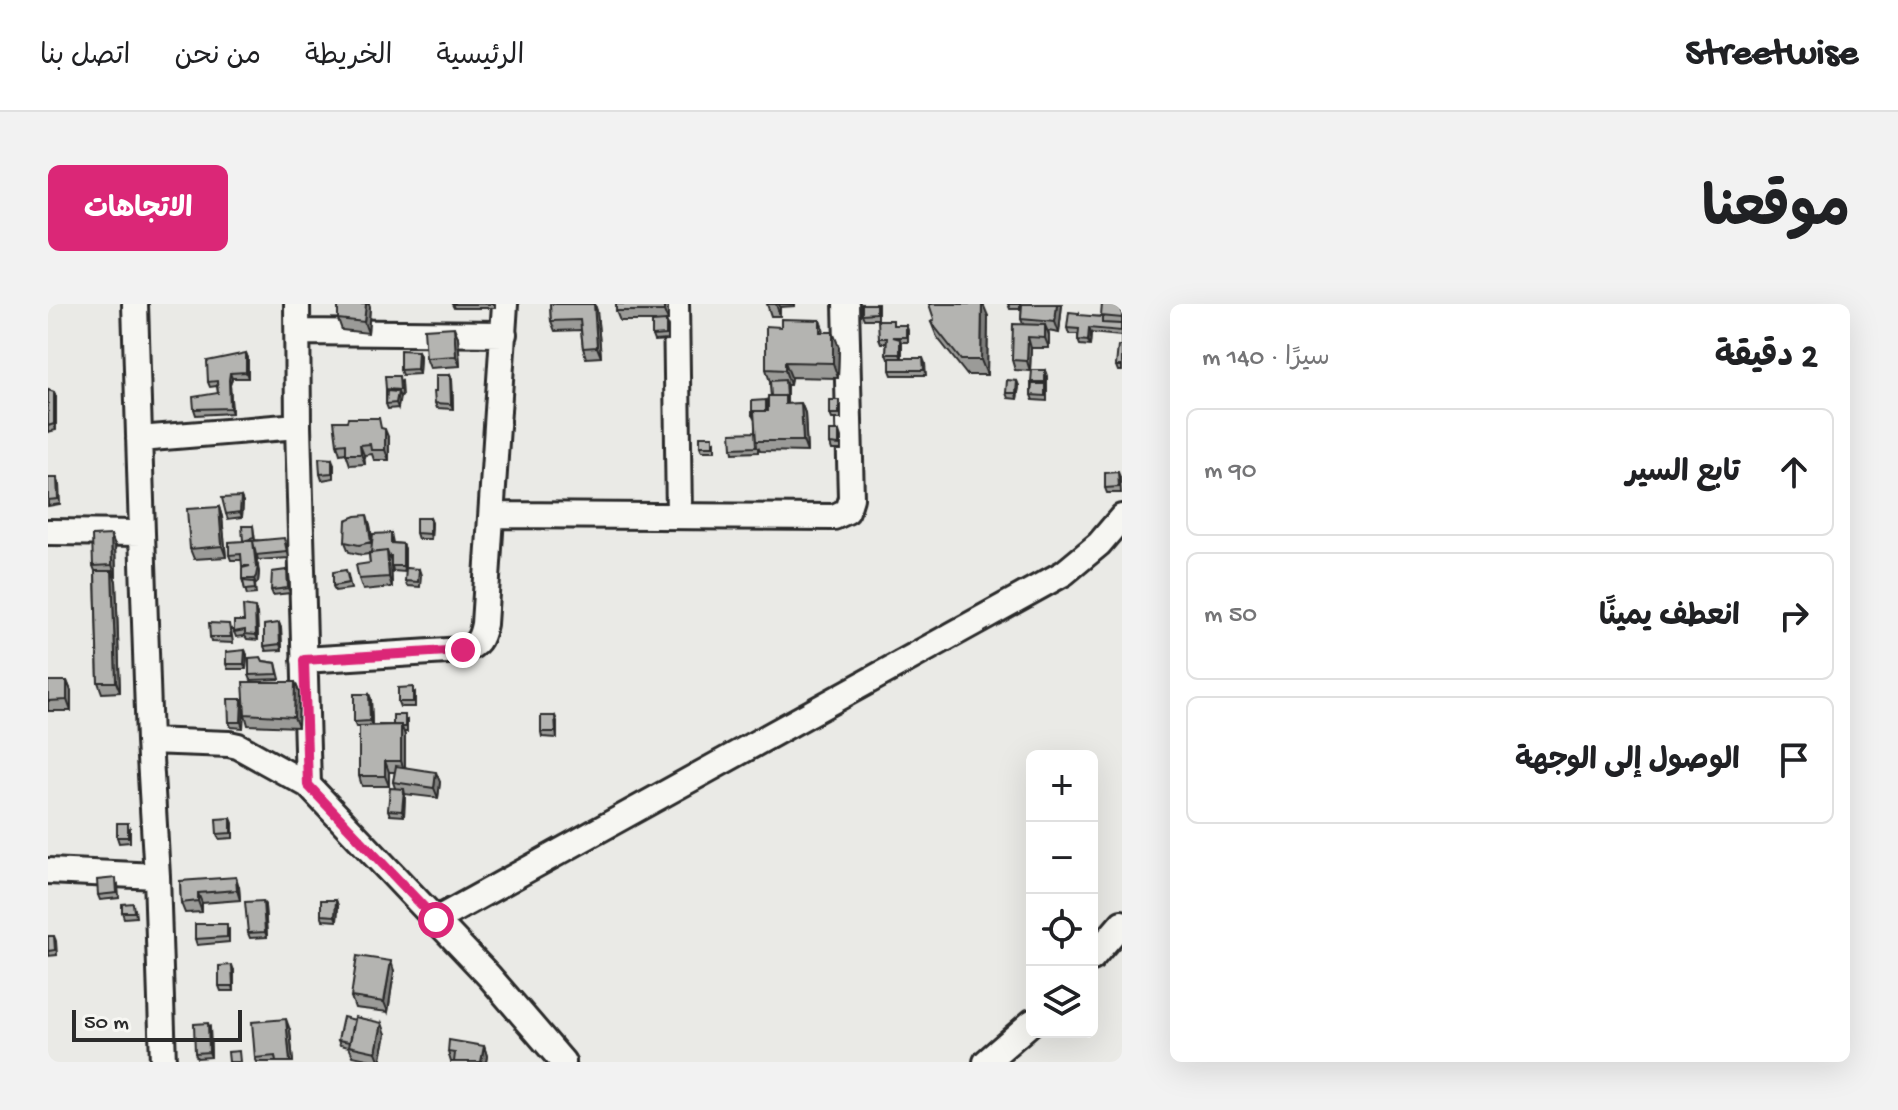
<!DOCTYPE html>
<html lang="ar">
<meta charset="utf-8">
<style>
:root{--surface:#fff;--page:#f2f2f2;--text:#202124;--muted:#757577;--line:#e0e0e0;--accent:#db2777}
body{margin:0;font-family:"Gochi Hand","Playpen Sans Arabic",sans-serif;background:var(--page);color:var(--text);direction:rtl}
.controls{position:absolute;right:24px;bottom:24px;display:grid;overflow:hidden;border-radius:12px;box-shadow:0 8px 32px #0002}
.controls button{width:72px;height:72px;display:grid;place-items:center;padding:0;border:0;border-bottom:2px solid var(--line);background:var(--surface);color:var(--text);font:40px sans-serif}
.scale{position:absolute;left:24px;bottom:20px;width:170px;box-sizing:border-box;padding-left:8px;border:4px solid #2b2b2b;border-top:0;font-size:22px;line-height:28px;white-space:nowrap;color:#2b2b2b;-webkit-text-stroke:6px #f6f6f2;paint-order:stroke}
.stop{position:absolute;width:24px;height:24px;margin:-18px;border:6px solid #db2777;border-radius:50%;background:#fff}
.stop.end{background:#db2777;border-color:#fff;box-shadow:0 2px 8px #0008}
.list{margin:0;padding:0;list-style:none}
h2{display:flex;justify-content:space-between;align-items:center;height:104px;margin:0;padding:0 32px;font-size:34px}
h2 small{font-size:26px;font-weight:400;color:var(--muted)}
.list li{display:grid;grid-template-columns:52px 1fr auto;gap:24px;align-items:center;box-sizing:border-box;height:128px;margin:0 16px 16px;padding:0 16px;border:2px solid var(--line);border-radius:12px}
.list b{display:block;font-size:30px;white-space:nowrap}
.list em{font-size:26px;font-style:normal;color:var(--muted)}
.icon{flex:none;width:44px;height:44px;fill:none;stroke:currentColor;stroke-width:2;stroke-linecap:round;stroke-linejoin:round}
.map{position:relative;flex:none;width:1074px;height:758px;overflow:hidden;direction:ltr;border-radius:12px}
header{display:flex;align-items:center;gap:48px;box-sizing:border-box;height:112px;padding:0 40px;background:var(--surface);border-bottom:2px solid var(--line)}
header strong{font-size:38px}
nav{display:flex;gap:44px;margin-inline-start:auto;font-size:28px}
.intro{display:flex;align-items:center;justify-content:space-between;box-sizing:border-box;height:192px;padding:0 48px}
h1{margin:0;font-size:56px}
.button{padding:20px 36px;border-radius:12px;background:var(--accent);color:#fff;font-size:28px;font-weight:700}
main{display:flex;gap:48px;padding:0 48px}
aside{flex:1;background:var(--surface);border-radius:12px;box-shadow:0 8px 32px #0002}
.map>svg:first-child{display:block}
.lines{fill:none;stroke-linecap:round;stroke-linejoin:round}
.minor-casing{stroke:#2b2b2b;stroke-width:30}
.minor{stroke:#f6f6f2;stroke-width:24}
.wall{fill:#9b9b98;stroke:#2b2b2b;stroke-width:2}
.shaded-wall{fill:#7e7e7c;stroke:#2b2b2b;stroke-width:2}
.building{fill:#b4b4b1;stroke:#2b2b2b;stroke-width:2}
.route{stroke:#db2777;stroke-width:10}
</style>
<header>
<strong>Streetwise</strong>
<nav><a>الرئيسية</a><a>الخريطة</a><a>من نحن</a><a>اتصل بنا</a></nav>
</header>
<div class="intro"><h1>موقعنا</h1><a class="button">الاتجاهات</a></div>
<main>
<aside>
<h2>2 دقيقة<small>سيرًا · 140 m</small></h2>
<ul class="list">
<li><svg class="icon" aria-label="ahead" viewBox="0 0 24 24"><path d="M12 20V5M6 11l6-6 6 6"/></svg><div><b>تابع السير</b></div><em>90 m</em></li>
<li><svg class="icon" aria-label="right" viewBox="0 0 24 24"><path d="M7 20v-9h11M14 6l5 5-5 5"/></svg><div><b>انعطف يمينًا</b></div><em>50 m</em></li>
<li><svg class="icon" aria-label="arrive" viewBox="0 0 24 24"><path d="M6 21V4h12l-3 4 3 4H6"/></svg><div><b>الوصول إلى الوجهة</b></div></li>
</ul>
</aside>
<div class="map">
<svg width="1074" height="758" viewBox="0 0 1074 758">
<rect width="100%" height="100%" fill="#eaeae6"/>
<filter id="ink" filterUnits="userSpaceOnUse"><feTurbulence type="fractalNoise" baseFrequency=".0125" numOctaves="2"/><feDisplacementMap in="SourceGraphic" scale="16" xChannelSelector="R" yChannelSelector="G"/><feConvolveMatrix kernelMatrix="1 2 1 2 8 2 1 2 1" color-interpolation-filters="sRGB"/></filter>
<g filter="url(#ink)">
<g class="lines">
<g class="minor-casing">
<path id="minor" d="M87 0 94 229 101 437 109 572 115 758
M249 0 250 122 260 481
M628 0 631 212
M250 28 456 30
M91 135 250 122
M444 211 786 213 799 207 803 194 798 0
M0 228 94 229
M256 356 415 346C430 341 433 335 436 320L457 0
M101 437 181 440 190 442 260 481 441 672 515 758
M0 567 109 572
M388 616 1016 269 1051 240 1074 213
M1044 654 1074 619
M938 758 984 718"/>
</g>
<use href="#minor" class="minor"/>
</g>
<path class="wall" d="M290 0H321L322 3 320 29 294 26 290 15Z
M404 0H447V4H406Z
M502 0H547L549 7 553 53 538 54 535 44 533 26 507 27 503 17Z
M568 0H620V17H618L620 22V36L606 37 604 32 607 17H572L568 7Z
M719 0H747V2L732 3V12H723Z
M814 0H830V15H816L814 10Z
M960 0H972V5H962Z
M974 0H1014L1011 29 1000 27 1001 31V44H983L982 67 967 66 964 56 975 20 973 15Z
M1074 0V67H1070L1068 62 1073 42V32L1043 29 1042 42 1032 41 1030 36V30H1021L1019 24 1031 9V12L1054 13 1053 12Z
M940 12 939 71H919L889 33 883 18Z
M772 16 776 28 791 43 790 74 743 73 742 81H739V100L753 99 757 109 759 148 712 147 710 143V148L685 149 684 144 707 128V116L704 111 718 96 720 102 723 92 722 78 718 65 733 23Z
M847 21H858L860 26V38H854V54H875L877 59 878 71H844L842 66V55H840L838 50 839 39H833L831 34Z
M410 33 412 62 382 64 378 54Z
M370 47 372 52 371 70 354 71 352 66Z
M198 49 200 54V74H184L182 81 184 109 148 111 146 105 170 89 169 82 162 83 160 78Z
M997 66 999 72V97L985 96 983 91V78Z
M402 71 404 76 405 105 389 104 387 99 388 87Z
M353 77 354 92 351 91 350 104 340 105 338 100V85Z
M969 77 971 82 969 95 960 94 958 89Z
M0 86 6 88 8 93V126L0 128Z
M793 101V115H784L782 110Z
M335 125 341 135V156H326L324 150 316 151 317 160 302 161 298 149 292 150 289 140Z
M791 127 793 133V146H784L782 140Z
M667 137V147H654L652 142Z
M284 155 286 160V174L274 176 272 170Z
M1070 168 1072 173 1073 189H1059L1057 184Z
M0 174 11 179 12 200 0 202Z
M193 193 195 198 194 213 180 215 178 210Z
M171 203 174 213 178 253 146 255 142 245Z
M382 214 384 219 383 235H370L368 229Z
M322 221 324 235 343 229 345 239 355 240 357 245V268L345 267 343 257 344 283 315 286 311 275 322 259 321 250 314 251 301 248 297 238Z
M205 222 207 236 238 240 241 254 210 256 208 247 209 262 211 268 210 278 207 280 208 290 199 291 194 275 195 264 194 256H183L181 251 195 237Z
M67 241 68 272H66L68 277 72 388 54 389 50 378 47 267 45 262Z
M371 265 373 271 372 283 359 282 357 277Z
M241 271 242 289 225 291 223 286Z
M300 271 303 285 287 287 285 282Z
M209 310 210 336 199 335 197 332 188 333 186 328 196 317Z
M231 319 233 324 234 346 218 347 216 342Z
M183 325 185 339 163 338 162 333Z
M197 346 199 351 198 365H180L178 360Z
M215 357 228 359 232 375 203 376 201 371Z
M0 377H19L23 387V407H0Z
M247 378 251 388 250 423 200 421 197 410 196 403 195 424 183 423 181 418 196 399Z
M367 388V403H352L350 398Z
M321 390 323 395 324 421H345L359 416V428H355L357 431V463L392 478 390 494 357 490 356 512 342 511 340 506 347 484 345 478 347 468H341V482H314L311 472V423H308L306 418Z
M507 412 509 418V434L494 433 493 428Z
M183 514 185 519V534L171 535 169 530Z
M82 524V538L71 539 69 533Z
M132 577 191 583 192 596 154 599V608L137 609 133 599Z
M70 580 71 594 52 596 50 591Z
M288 596 290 602 289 617 275 616 273 611Z
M217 602 219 633 202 634 200 629Z
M87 605 88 613 76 614 74 608Z
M181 625V638L149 641 147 635Z
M0 632H6L8 637 9 651 0 652Z
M186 667V687H173L171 682Z
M346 667 340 708 307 704 303 693Z
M162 724 163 753 149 754 147 749Z
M242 726 245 758H209L207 754Z
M338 730 332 758 305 752 301 743 292 741 290 736Z
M436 742 439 752 438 758H403L400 748Z"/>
<path class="shaded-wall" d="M318 0H321L322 3 320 29 316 18Z
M546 0 549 7 553 53 549 43Z
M616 0H620V17L616 7Z
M728 0H731L732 3V12Z
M934 0H935L940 12 939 71 933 56Z
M1009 0H1014L1011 29 1007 18Z
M997 21 1001 31V44L997 34Z
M406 23 410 33 412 62 408 52Z
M1041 24 1043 29 1042 42 1040 37Z
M785 28 791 43 790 74 785 59Z
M980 33 983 44 982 67 979 57Z
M852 35 854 40V55L852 50Z
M370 47 372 52 371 70 369 65Z
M198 49 200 54V74L198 68Z
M737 58 743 73 742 81 737 66Z
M182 69 184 74 182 81 184 109 182 104 181 76Z
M402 71 404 76 405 105 403 100Z
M737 76 739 82V99L738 94Z
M969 77 971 82 969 95 968 89Z
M6 88 8 93V126L6 120Z
M350 88 352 93 350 104 348 99Z
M753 99 757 109 759 148 755 137Z
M337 125 341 135V156L337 146Z
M312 141 316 151 317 160 313 150Z
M193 193 195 198 194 213 192 208Z
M171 203 174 213 178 253 174 242Z
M319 211 322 221 326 249 323 238Z
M382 214 384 219 383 235 382 230Z
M63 231 67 241 68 272 64 261Z
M205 237 207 242 209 264 210 262 211 268 210 278 208 280 206 275 208 263Z
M355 240 357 245V268L355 262Z
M339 247 343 257 344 283 341 273Z
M239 266 241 271 242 289 240 284Z
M64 267 68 277 72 388 68 378Z
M207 304 209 310 210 336 208 331Z
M231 319 233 324 234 346 232 340Z
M197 346 199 351 198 365 196 360Z
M19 377 23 387V407L19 396Z
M247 378 251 388 250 423 246 413Z
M321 390 323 395 324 422 322 417Z
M194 395 196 400 195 424 193 418Z
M507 412 509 418V434L508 428Z
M353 421 357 431V468L353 457Z
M337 457 341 468V482L337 472Z
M388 468 392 478 390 494 386 484Z
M356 485 357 490 356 512 354 507Z
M188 573 191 583 192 596 189 586Z
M150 589 154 599V608L150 597Z
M288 596 290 602 289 617 287 612Z
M215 597 217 602 219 633 217 628Z
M343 657 346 667 340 708 336 698Z
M184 661 186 667V687L185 682Z
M238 715 242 726 245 758H242Z
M160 719 162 724 163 753 161 748Z
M334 719 338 730 332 758 328 748Z
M436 742 439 752 438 758H433Z"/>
<path class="building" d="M290 0H318L316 18 290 15Z
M502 0H546L549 43 535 44 532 16 503 17Z
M568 0H616V7H568Z
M814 0H828V9L814 10Z
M881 0H934L933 56H913L883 18 886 15Z
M974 0H1009L1007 18 973 15Z
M1054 0H1074V14L1053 12Z
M1021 8 1031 9 1030 11 1054 13V19L1073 20V27L1041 24 1040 37 1030 36 1031 25 1019 24Z
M733 15 772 16V28H785V59L737 58V66L718 65V22L733 23Z
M830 16H845V21H858V33H845L852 35V50H838L839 34H831Z
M618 17V31L604 32V18Z
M965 20 997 21V34L980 33 979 57 964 56Z
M406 23 408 52 378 54 376 25Z
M1070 42H1074V62H1068Z
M352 46 370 47 369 65 352 66Z
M198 49V68L182 69 181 76 182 104 146 105 145 93 170 89 169 77 160 78 159 57Z
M842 54H875L876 66H842Z
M984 66H997V78H983Z
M388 71H402L403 100 387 99 386 87H388Z
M337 72H351L352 86 338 85Z
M737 76 738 94 737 92H723L722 77Z
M959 76 969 77 968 89H958Z
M984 80H997V92L983 91Z
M0 86 6 88V120L0 122Z
M339 87 350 88 348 99 338 100Z
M720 92H737V100L753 99 755 137H708L706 107H720Z
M718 96V107H706V111H704V97Z
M782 96H791V110H782Z
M300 114H331L333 124 337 125V146H323L322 140 312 141 313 150H298V139L289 140 286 117H299Z
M782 127H791V141L782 140Z
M707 128 708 143 684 144 683 129Z
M652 132H665V142H652Z
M271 154 284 155V169L272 170Z
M1070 168 1071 183 1057 184V169Z
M0 174H9L10 195 0 196Z
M193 193 192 208 178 210 174 194Z
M171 203 174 242 142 245 139 205Z
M319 211 323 238 311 241 297 238 298 216 308 212Z
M368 214H382V230L368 229Z
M194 222H205L206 234 195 237H205L208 263 210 262 208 272 206 275H194V264L202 262H194L193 250 181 251V238L195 237Z
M343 229V239L355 240V262H343V252H341L339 247 323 249 325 230Z
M63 231 64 261 45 262 44 232Z
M236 234 239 248 208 251 205 237Z
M339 247 341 273 311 275 308 261 322 259 321 249Z
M358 264 371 265 370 278 357 277Z
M239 266 240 284 223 286 224 268Z
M298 266 301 279 285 282V268Z
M47 267H64L68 378H50Z
M195 277 206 278 207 285 197 286Z
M195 302 207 304 208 331 197 330V326L186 328V317H196Z
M161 319 181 320 183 333H162Z
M231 319 232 340 216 342V321Z
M197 346 196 360H178V348Z
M213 353 215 357 228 359 230 370 201 371V354Z
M0 377H19V396L0 397Z
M195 378H247L246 413 197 410Z
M365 383V398H350V384Z
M306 390H321L322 417 306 418Z
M180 395H194L193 418H181Z
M345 411H357V423H353V421H345Z
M493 412H507L508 428H493Z
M353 421V457H337V472H311V422Z
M348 462 388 468 386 484 345 478Z
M342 484 356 485 354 507 340 506Z
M183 514V529L169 530 168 515Z
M69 519H80V533H69Z
M188 573 189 586 150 589V597L133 599 132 577Z
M68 574 69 589 50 591 49 576Z
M273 596H288L287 612 273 611Z
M215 597 217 628 200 629 197 598Z
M85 599 86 608H74V600Z
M147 620H179V633L147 635Z
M0 632H6L7 646 0 647Z
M309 652 343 657 336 698 303 693Z
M184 661 185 682H171V662Z
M295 713 307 716 302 738 290 736Z
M307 713 334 719 328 748 301 742Z
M238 715 242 758H228L227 752 207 754 204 718Z
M160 719 161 748 147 749 146 720Z
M401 736 436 742 433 758H406L407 749 400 748Z
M191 747 192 758H181L180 748Z"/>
</g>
<g class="lines" filter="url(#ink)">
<path class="route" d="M388 616 260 481 256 356 415 346"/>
</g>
</svg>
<div class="controls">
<button>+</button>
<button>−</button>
<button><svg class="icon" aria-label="locate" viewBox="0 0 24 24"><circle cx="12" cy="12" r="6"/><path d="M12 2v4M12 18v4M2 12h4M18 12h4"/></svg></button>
<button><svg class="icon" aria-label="layers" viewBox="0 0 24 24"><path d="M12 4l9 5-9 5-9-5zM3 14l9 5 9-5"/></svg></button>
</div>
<div class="scale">50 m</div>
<div class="stop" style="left:388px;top:616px"></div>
<div class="stop end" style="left:415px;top:346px"></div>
</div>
</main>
